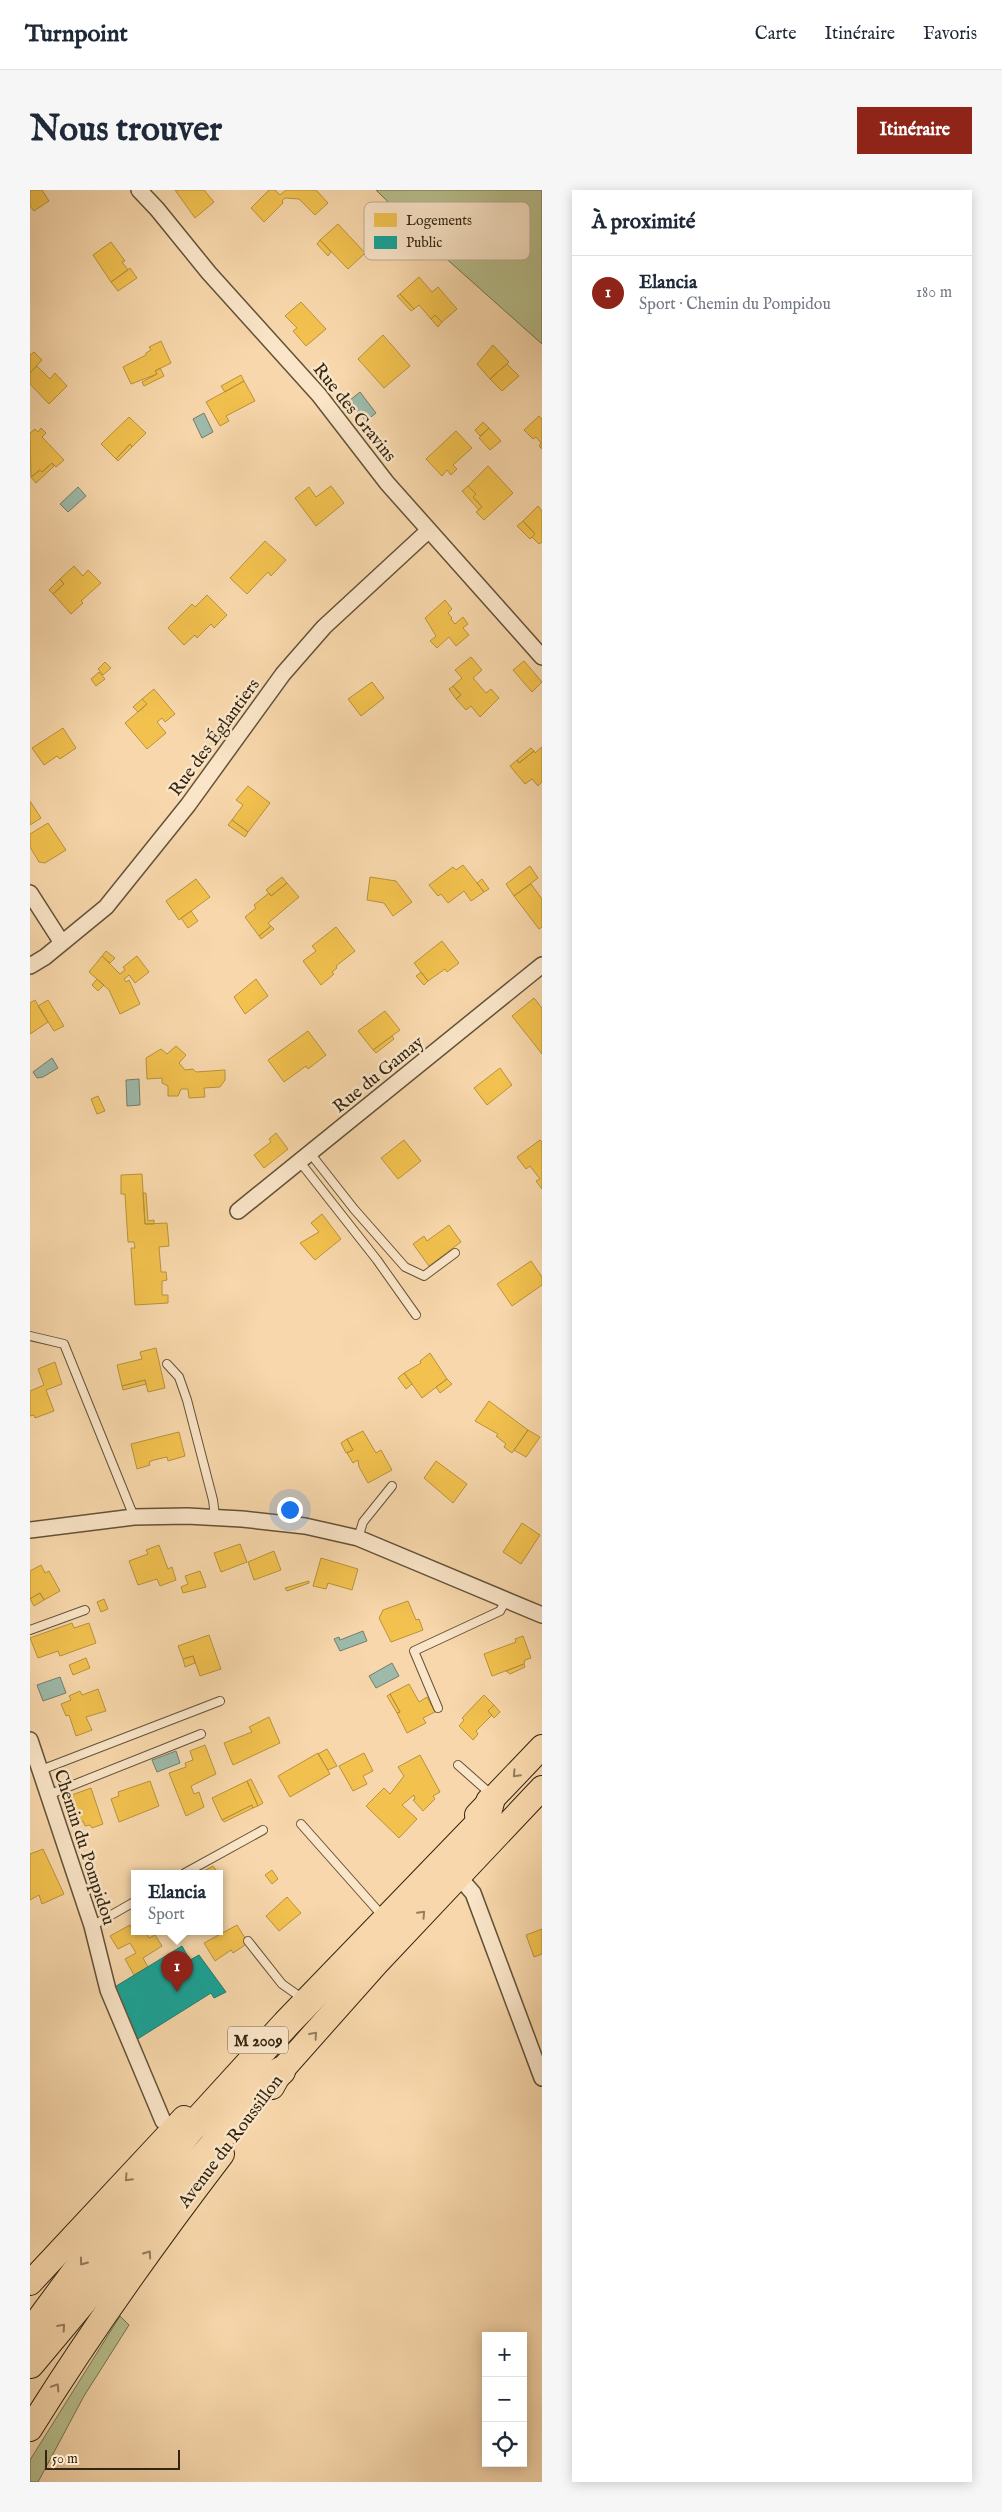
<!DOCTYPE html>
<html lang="fr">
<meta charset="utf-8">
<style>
:root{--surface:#fff;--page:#f6f6f7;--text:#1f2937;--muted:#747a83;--line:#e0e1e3;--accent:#8f2418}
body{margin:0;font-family:"IM FELL English",serif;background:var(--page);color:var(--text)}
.controls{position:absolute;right:15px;bottom:15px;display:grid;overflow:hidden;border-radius:0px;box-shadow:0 2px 12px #0003}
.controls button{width:45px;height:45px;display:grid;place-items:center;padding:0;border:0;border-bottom:1px solid var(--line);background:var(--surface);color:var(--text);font:25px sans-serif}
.scale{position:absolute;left:15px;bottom:12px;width:135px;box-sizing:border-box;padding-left:5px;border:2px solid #322512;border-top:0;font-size:14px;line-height:18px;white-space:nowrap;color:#322512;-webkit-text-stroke:4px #fae5c8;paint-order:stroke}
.you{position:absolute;left:259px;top:1319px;width:18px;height:18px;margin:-12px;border:4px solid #fff;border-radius:50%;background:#1a73e8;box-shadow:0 0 0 8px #1a73e833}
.badge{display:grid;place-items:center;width:32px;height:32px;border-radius:50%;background:var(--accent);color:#fff;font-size:16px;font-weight:700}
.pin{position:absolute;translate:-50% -41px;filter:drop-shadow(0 1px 2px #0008)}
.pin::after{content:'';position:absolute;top:26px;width:18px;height:15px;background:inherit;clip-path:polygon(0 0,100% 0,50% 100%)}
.popup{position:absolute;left:101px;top:1680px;width:92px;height:65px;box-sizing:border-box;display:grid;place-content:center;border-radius:0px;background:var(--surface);filter:drop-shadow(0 1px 4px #0005);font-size:16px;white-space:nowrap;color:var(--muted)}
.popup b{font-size:19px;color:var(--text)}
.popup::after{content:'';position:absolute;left:50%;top:100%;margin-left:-10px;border:10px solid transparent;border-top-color:var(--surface)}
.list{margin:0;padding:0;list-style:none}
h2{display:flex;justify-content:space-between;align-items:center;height:65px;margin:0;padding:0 20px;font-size:21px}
h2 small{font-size:16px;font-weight:400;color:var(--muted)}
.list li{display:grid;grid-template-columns:32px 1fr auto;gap:15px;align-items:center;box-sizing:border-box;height:75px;padding:0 20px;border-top:1px solid var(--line)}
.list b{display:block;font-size:19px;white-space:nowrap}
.list p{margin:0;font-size:16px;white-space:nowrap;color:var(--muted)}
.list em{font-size:16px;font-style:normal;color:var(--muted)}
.icon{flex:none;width:28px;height:28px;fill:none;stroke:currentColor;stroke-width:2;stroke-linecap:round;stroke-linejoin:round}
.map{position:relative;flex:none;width:512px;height:2292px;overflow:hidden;border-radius:0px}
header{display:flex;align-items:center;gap:30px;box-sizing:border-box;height:70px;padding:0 25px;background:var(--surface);border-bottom:1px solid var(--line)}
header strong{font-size:24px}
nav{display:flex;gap:28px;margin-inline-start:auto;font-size:18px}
.intro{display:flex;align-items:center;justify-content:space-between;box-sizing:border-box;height:120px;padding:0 30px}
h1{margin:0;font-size:35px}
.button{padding:12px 22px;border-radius:0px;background:var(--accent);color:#fff;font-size:18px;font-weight:700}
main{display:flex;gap:30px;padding:0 30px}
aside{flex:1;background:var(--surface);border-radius:0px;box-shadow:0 2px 12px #0003}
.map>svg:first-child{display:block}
.green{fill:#b7bf8d;stroke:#747250}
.water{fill:#9dbaaa;stroke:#727e6d}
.homes{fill:#f2c14e;stroke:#b8923c}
.public{fill:#17a398;stroke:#1f7d70}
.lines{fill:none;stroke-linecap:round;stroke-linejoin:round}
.service-casing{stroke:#635238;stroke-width:10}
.minor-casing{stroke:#635238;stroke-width:18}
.primary-casing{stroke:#322512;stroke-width:26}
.motorway-casing{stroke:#322512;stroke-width:30}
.service{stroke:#fae5c8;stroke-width:8}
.minor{stroke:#fae5c8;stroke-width:15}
.primary{stroke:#f7d7ab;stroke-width:24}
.motorway{stroke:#f7d7ab;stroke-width:28}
.oneway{stroke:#947e5e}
.labels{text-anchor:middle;stroke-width:5;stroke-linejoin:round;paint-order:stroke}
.shield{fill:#fae5c8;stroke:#6e5f49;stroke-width:1}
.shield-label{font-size:16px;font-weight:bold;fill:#322512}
.street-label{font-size:18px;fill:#322512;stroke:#fae5c8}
.key{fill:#fae5c8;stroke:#beab91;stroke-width:1}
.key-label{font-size:14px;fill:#322512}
</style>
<header>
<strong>Turnpoint</strong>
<nav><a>Carte</a><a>Itinéraire</a><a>Favoris</a></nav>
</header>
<div class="intro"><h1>Nous trouver</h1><a class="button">Itinéraire</a></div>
<main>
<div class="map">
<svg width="512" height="2292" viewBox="0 0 512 2292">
<rect width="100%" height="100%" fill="#f7d7ab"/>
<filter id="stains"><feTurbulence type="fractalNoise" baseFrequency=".004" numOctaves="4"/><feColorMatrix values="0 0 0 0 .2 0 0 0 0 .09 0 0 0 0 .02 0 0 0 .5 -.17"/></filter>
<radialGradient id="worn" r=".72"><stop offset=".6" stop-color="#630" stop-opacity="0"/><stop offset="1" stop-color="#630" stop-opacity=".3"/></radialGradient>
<path class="green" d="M346 0H512V154L411 64Z
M90 2126 99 2135 54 2206 8 2292H0V2270Z"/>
<path class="water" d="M330 202 346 223 336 231 319 211Z
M174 223 183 242 172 248 163 229Z
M48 297 56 306 38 322 30 314Z
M22 868 28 878 13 887 7 888 3 882Z
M109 889 110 915 97 916 96 890Z
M333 1441 337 1451 310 1461 304 1449 309 1447 310 1450Z
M362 1473 369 1486 346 1498 339 1486Z
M30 1487 36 1503 13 1511 7 1495Z
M146 1561 150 1573 127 1582 122 1570Z"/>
<path class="homes" d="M0 0H12L19 11 4 21 0 16Z
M145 0H174L184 12 165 28Z
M239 0H245L250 5 256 0H286L298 13 285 25 269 9 255 8 252 11 253 13 234 32 221 18Z
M308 34 335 63 318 79 290 50Z
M290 50 301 62 298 66 287 54Z
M81 52 95 71 92 72 98 80 81 92 63 65Z
M100 78 107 88 88 101 81 92Z
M389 87 402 102 408 97 427 119 412 132 405 125 401 129 389 115 384 119 370 104Z
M370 104 384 119 381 121 367 106Z
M271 112 296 139 276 156 263 141 267 138 255 126Z
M405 125 412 132 408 137 401 129Z
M353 145 380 176 354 198 328 169Z
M131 151 141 173 125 181 127 184 101 194 93 177 116 165V163L121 160 119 157Z
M463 155 479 172 460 189 447 174Z
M4 162 12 170 0 183V165Z
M477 174 489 186 472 201 460 189Z
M7 176 20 189 25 183 37 196 19 214 0 194V183Z
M130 178 134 186 114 196 112 192 127 184 125 181Z
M211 185 214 191 195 202 191 196Z
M214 191 225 211 196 226 199 231 190 236 176 212Z
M509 226 512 229V259L509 256 511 253 506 247 503 249 494 240Z
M99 227 116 243 102 257 100 254 86 269 71 254Z
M453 232 459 238 450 246 445 240Z
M11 238 16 243 12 247 34 270 26 277 22 273 12 282 10 280 1 287 0 243 5 239 8 242Z
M459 238 471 251 460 260 449 248Z
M426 241 442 258 423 275 427 279 421 285 417 280 412 286 396 269Z
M100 254 102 257 88 271 86 269Z
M22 273 24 276 6 293 1 287 10 280 12 282Z
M458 276 483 303 454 330 446 322 452 317 443 307 446 304 438 296Z
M301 296 314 313 286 336 265 308 279 297 286 307Z
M438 296 446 304 443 307 452 317 449 320 432 301Z
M508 316 512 321V352L509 354 502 347 505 344 493 331Z
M493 331 505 344 500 349 487 336Z
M235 351 256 370 241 386 238 382 217 404 200 388Z
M44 376 53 386 58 380 71 393 51 411 53 413 41 424 23 404 34 394 30 389Z
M30 389 34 394 23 404 19 400Z
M177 405 197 425 184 438 181 434 167 448 165 445 154 455 138 438 162 414 165 417Z
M415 410 422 419 418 423 422 428 421 429 425 434 433 427 438 434 433 438 439 445 426 456 419 447 407 458 400 451 406 446 395 428Z
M441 467 452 480 443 488 456 503 461 499 469 508 450 527 441 516 436 520 426 509 431 505 423 496 432 488 425 480Z
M494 471 512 492 502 502 483 480Z
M75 472 81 478 73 485 68 479Z
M69 482 75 489 66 496 61 489Z
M342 492 354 508 331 526 318 509Z
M423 496 431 505 426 509 419 499Z
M124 499 145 524 135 532 132 528 127 532 136 543 117 559 95 533 117 514 112 509Z
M112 509 117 514 108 522 103 517Z
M33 538 46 558 30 569 27 566 14 575 2 558Z
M512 557V592L508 596 502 589 495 594 480 576 487 570 489 573 504 561 505 563Z
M501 558 504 561 489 573 487 570Z
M218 596 240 613 218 642 202 630 213 615 206 610Z
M0 611 11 628 0 635Z
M202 630 218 642 215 647 198 635Z
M18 633 36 660 15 673 9 672 0 657V644Z
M433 675 454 702 441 711 434 701 418 713 411 704 408 706 399 695 423 677 426 680Z
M500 676 508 688 484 706 476 694Z
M252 687 257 693 241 706 236 700Z
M340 687 366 691 382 712 363 726 354 713 337 710Z
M166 689 180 707 149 730 136 711Z
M452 689 459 699 454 702 447 693Z
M257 693 269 707 238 733 241 736 229 746 215 727 226 718 224 715 239 703 241 706Z
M501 694 512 709V737L509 739 484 706Z
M161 721 168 731 158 738 151 728Z
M241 736 244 739 231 749 229 746Z
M306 737 325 761 306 776 307 778 302 782 304 784 291 795 273 771 286 761 282 756Z
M412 751 429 773 417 782 415 779 398 791 384 773Z
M76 761 85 768 80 773 72 766Z
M72 766 90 784 95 780 93 777 107 766 119 782 105 793 99 785 94 789 96 792 99 790 110 814 90 824 79 800 59 782Z
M391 782 398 791 394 795 386 786Z
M67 789 74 795 68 801 62 795Z
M226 789 238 806 215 824 204 807Z
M504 808 512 818V864L482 826Z
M5 810 18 832 0 844V813Z
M18 810 34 836 24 841 8 816Z
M355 821 370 840 343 860 328 841Z
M278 841 296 865 278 879 276 876 254 892 238 870Z
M362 846 364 849 346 863 343 860Z
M146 856 156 865 149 873 155 880 163 879 166 882 195 880V890L190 897 174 898 175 907 159 908 158 899H151L148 906H138V896L132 893V888L117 889 116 868 131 859 137 864Z
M470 878 482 895 457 915 444 898Z
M68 906 75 921 67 924 61 909Z
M246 943 258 959 234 978 224 965 241 952 239 949Z
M374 950 391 971 368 989 351 968Z
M510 950 512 952V999L506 991 510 989 500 976 496 979 487 967Z
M112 984 115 1034 137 1033 139 1056 129 1057 131 1082H136L137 1090 132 1091V1105H138V1113L105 1115 101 1058H105L104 1052H98L95 1004H91V985Z
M113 1003H116L118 1031 124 1030V1034H115Z
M292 1024 311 1049 285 1070 270 1053 289 1042 281 1033Z
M419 1035 431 1052 399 1076 383 1054 394 1046 397 1051Z
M501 1071 512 1087V1095L482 1116 467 1094Z
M126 1158 135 1198 118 1202 115 1190 92 1196 87 1175 112 1169 110 1162Z
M400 1163 417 1189 392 1208 374 1183 391 1173 390 1171Z
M25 1172 32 1194 16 1200 24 1221 5 1228 4 1225 0 1226V1201L14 1195 8 1179Z
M374 1183 382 1194 376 1199 368 1188Z
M417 1189 422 1194 410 1203 406 1197Z
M115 1190 116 1194 93 1200 92 1196Z
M459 1211 498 1240 482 1263 474 1257 476 1254 466 1246 468 1244 445 1231Z
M498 1240 510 1247 496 1267 484 1260Z
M333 1241 346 1263 351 1260 362 1280 338 1293 329 1277 328 1270 323 1273 317 1263 323 1260 317 1249Z
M149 1242 155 1266 138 1271 137 1267 124 1270 119 1272 120 1275 107 1279 101 1254Z
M317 1249 323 1260 316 1263 311 1253Z
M406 1271 437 1294 423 1313 394 1288Z
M492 1333 510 1345 491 1374 473 1362Z
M210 1354 217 1372 191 1382 184 1363Z
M129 1355 138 1379 142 1377 146 1390 130 1396 127 1389 108 1395 99 1371 118 1364 116 1360Z
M244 1361 251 1380 224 1390 218 1372Z
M291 1368 328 1379 322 1400 298 1393 296 1399 283 1396Z
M11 1375 15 1383 19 1381 30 1401 14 1410 10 1403 0 1409V1381Z
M170 1381 176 1397 153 1403 151 1397 158 1394 155 1386Z
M279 1391V1393L257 1401 255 1398Z
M10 1403 14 1410 4 1416 0 1409Z
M74 1409 78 1419 71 1422 67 1412Z
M378 1411 386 1430 389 1429 393 1440 361 1452 349 1428 353 1420Z
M42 1433 44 1438 59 1433 66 1453 30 1466 28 1461 8 1468 0 1448Z
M179 1445 191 1479 170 1486 163 1466 153 1469 148 1456Z
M493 1446 501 1468 495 1470 494 1474 462 1486 454 1464 486 1452 485 1449Z
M163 1466 165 1473 155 1477 153 1469Z
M56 1468 60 1478 43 1485 39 1475Z
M494 1474 495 1477 480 1484 476 1481Z
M379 1494 389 1512 397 1507 405 1522 393 1528 396 1533 377 1543 367 1523 370 1522 360 1504Z
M68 1499 76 1521 56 1527 62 1540 46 1546 39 1525 36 1526 31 1514 41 1510 39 1506 50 1501 52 1505Z
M360 1504 370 1522 367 1523 357 1506Z
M454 1505 464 1515 458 1521 462 1525 446 1541 448 1544 443 1550 429 1536 434 1530 432 1528Z
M464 1515 470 1522 464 1528 458 1521Z
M239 1527 250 1553 203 1575 194 1553 222 1542 219 1537Z
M175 1555 186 1584 161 1596 164 1604 169 1602 174 1617 156 1626 139 1583 156 1577 155 1573 163 1570 160 1561Z
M297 1559 307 1576 298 1580 288 1564Z
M288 1563 300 1584 260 1607 248 1586Z
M334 1563 343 1581 333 1586 337 1594 323 1601 309 1576Z
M390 1565 410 1602 403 1606 405 1609 393 1621 383 1610 385 1609 384 1605 372 1615 387 1629 369 1648 336 1616 354 1598 360 1604 374 1586 368 1577Z
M221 1589 233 1613 228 1616 217 1591Z
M120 1591 129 1616 89 1632 81 1609 89 1606 88 1602Z
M217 1591 228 1616 223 1618 222 1615 192 1630 182 1608Z
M61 1598 73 1634 62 1638 60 1635 55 1636 53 1631 50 1632 39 1606Z
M222 1615 223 1618 194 1632 192 1630Z
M13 1659 34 1704 12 1714 9 1705 0 1710V1664Z
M183 1676 188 1683H170Z
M242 1680 248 1689 242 1694 235 1685Z
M257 1707 271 1723 249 1741 236 1726Z
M100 1735 104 1743 115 1741 119 1748 125 1745 132 1756 113 1768 118 1777 104 1785 95 1769 106 1763 100 1753 88 1759 80 1746Z
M207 1735 218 1753 203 1763 201 1760 185 1771 174 1753Z
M512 1739V1764L504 1767 496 1745Z"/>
<path class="public" d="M152 1756 160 1770 169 1765 196 1802 184 1808 181 1803 106 1850 83 1798Z"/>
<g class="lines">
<g class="service-casing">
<path id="service" d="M280 963 324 1019 375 1077 394 1086 425 1063
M270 972 347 1070 386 1125
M0 1146 34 1154 104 1327
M137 1174 149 1187 157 1210 183 1310 185 1326
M328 1348 333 1332 362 1296
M0 1440 55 1420
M408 1518 384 1461 470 1421 476 1410
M428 1575 463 1606
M11 1580 190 1511
M18 1605 171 1544
M271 1634 349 1722
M155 1683 233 1640
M62 1736 104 1712
M218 1751 252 1794 269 1806"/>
</g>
<g class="minor-casing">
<path id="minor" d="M109 0 127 19 179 83 289 205 357 293 512 467
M0 703 32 753
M0 776 15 767 76 717 158 615 253 484 294 437 399 340
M208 1021 512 775
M0 1340 104 1327 157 1326 212 1329 275 1336 328 1348 512 1425
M0 1550 62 1736 78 1800 133 1931 143 1940
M428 1686 443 1703 512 1888"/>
</g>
<g class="primary-casing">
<path id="primary" d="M447 1625 512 1557
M242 1897 251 1881 346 1774 512 1598
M0 2093 154 1928
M0 2239C59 2144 124 2053 192 1964"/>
</g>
<g class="motorway-casing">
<path id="motorway" d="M0 2144 65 2056 161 1938 256 1834 456 1627 460 1612
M0 2174 228 1902 251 1881"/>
</g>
<use href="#service" class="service"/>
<use href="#minor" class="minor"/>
<use href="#primary" class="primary"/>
<use href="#motorway" class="motorway"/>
</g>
<defs><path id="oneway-chevron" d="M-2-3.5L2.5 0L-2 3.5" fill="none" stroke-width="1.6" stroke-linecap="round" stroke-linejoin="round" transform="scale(1.25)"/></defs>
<g class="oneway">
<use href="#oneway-chevron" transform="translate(486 1584) rotate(133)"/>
<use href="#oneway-chevron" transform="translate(392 1724) rotate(-47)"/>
<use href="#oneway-chevron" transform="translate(284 1845) rotate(-48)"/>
<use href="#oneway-chevron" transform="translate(98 1988) rotate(133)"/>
<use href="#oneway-chevron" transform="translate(118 2064) rotate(-55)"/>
<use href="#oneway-chevron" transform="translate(53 2072) rotate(126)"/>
<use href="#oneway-chevron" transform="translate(32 2137) rotate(-49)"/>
<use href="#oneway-chevron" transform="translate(26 2197) rotate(-58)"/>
</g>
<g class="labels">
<rect class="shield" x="198" y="1836.5" width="60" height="27" rx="4"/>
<g class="shield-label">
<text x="228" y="1856">M 2009</text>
</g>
<g class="street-label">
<text transform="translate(325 222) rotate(51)" y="6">Rue des Gravins</text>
<text transform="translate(184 547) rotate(-54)" y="6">Rue des Églantiers</text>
<text transform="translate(348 884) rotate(-39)" y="6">Rue du Gamay</text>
<text transform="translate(55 1657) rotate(72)" y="6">Chemin du Pompidou</text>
<text transform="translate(200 1951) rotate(-53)" y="6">Avenue du Roussillon</text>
</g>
</g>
<rect x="334" y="12" width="166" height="58" rx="8" class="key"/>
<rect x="344" y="23" width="23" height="14" fill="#f2c14e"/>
<rect x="344" y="46" width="23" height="13" fill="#17a398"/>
<g class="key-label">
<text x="376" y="35">Logements</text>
<text x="376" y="57">Public</text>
</g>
<rect width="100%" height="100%" filter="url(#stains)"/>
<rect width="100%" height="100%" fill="url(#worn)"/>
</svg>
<div class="controls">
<button>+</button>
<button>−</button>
<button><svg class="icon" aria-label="locate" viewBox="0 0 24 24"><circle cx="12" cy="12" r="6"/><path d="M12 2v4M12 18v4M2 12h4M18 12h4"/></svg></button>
</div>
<div class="scale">50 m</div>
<div class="you"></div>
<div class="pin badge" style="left:147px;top:1802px">1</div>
<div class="popup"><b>Elancia</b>Sport</div>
</div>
<aside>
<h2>À proximité<small></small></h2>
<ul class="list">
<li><span class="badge">1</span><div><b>Elancia</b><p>Sport · Chemin du Pompidou</p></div><em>180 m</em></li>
</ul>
</aside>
</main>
